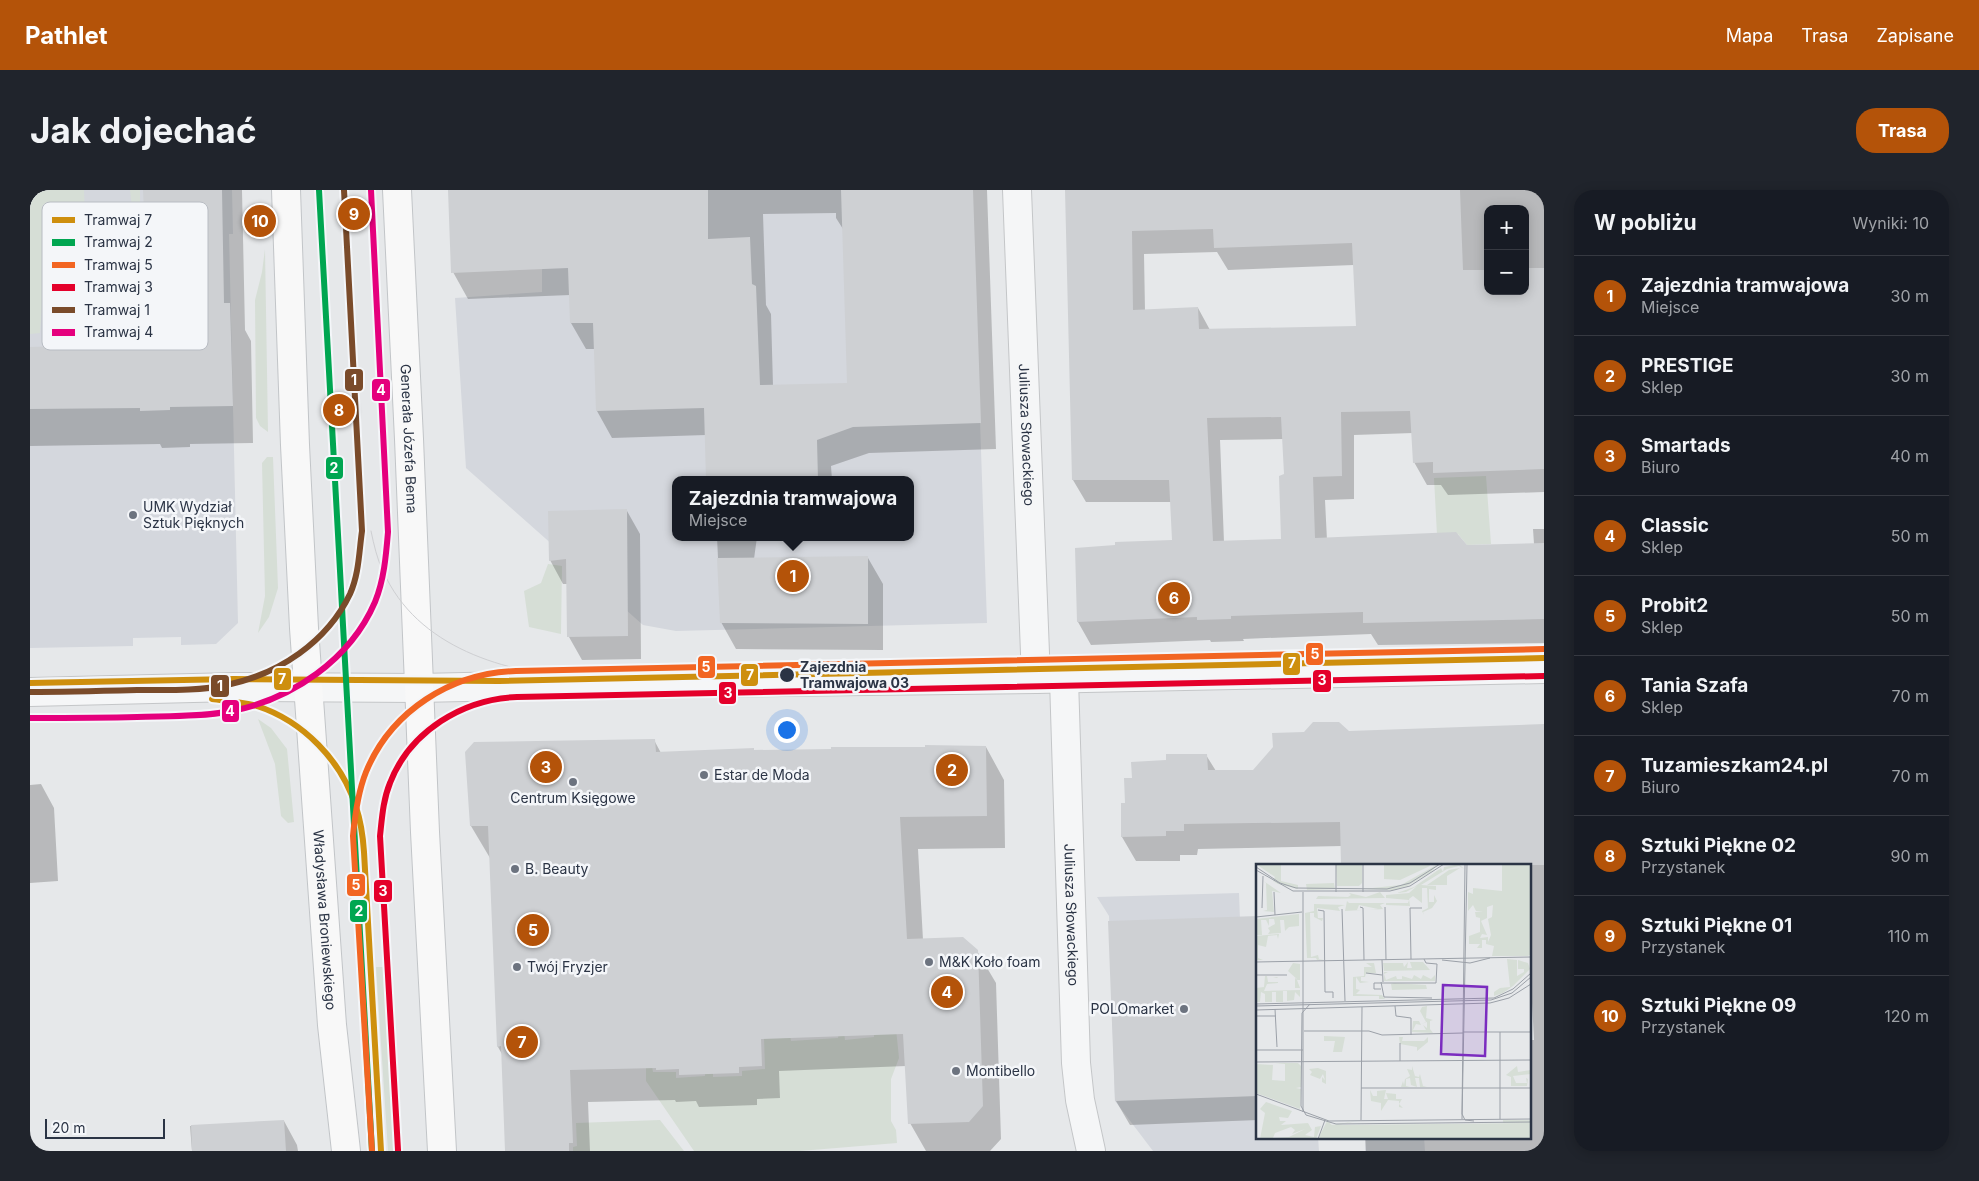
<!DOCTYPE html>
<html lang="pl">
<meta charset="utf-8">
<style>
:root{--surface:#171b24;--page:#20242c;--text:#f1f3f6;--muted:#9ea1a6;--line:#363941;--accent:#b45309}
body{margin:0;font-family:Inter,sans-serif;background:var(--page);color:var(--text)}
.controls{position:absolute;right:15px;top:15px;display:grid;overflow:hidden;border-radius:10px;box-shadow:0 2px 12px #0003}
.controls button{width:45px;height:45px;display:grid;place-items:center;padding:0;border:0;border-bottom:1px solid var(--line);background:var(--surface);color:var(--text);font:25px sans-serif}
.scale{position:absolute;left:15px;bottom:12px;width:120px;box-sizing:border-box;padding-left:5px;border:2px solid #2b3445;border-top:0;font-size:14px;line-height:18px;white-space:nowrap;color:#2b3445;-webkit-text-stroke:4px #f4f6f9;paint-order:stroke}
.you{position:absolute;left:756px;top:539px;width:18px;height:18px;margin:-12px;border:4px solid #fff;border-radius:50%;background:#1a73e8;box-shadow:0 0 0 8px #1a73e833}
.badge{display:grid;place-items:center;width:32px;height:32px;border-radius:50%;background:var(--accent);color:#fff;font-size:16px;font-weight:700}
.pin{position:absolute;translate:-50% -50%;border:2px solid #fff;box-shadow:0 1px 5px #0006}
.popup{position:absolute;left:642px;top:286px;width:242px;height:65px;box-sizing:border-box;display:grid;place-content:center;border-radius:10px;background:var(--surface);filter:drop-shadow(0 1px 4px #0005);font-size:16px;white-space:nowrap;color:var(--muted)}
.popup b{font-size:19px;color:var(--text)}
.popup::after{content:'';position:absolute;left:50%;top:100%;margin-left:-10px;border:10px solid transparent;border-top-color:var(--surface)}
.list{margin:0;padding:0;list-style:none}
h2{display:flex;justify-content:space-between;align-items:center;height:65px;margin:0;padding:0 20px;font-size:21px}
h2 small{font-size:16px;font-weight:400;color:var(--muted)}
.list li{display:grid;grid-template-columns:32px 1fr auto;gap:15px;align-items:center;box-sizing:border-box;height:80px;padding:0 20px;border-top:1px solid var(--line)}
.list b{display:block;font-size:19px;white-space:nowrap}
.list p{margin:0;font-size:16px;white-space:nowrap;color:var(--muted)}
.list em{font-size:16px;font-style:normal;color:var(--muted)}
.map{position:relative;flex:none;width:1514px;height:961px;overflow:hidden;border-radius:20px}
header{display:flex;align-items:center;gap:30px;box-sizing:border-box;height:70px;padding:0 25px;background:var(--accent);color:#fff}
header strong{font-size:24px}
nav{display:flex;gap:28px;margin-inline-start:auto;font-size:18px}
.intro{display:flex;align-items:center;justify-content:space-between;box-sizing:border-box;height:120px;padding:0 30px}
h1{margin:0;font-size:35px}
.button{padding:12px 22px;border-radius:20px;background:var(--accent);color:#fff;font-size:18px;font-weight:700}
main{display:flex;gap:30px;padding:0 30px}
aside{flex:1;background:var(--surface);border-radius:20px;box-shadow:0 2px 12px #0003}
.map>svg:first-child{display:block}
.built{fill:#d4d7dd;fill-rule:evenodd}
.green{fill:#d6ded6}
.shadow{fill:#0003;fill-rule:evenodd}
.building{fill:#ced0d3;fill-rule:evenodd}
.lines{fill:none;stroke-linecap:round;stroke-linejoin:round}
.street-casing{stroke:#c4c6c8;stroke-width:30}
.primary-casing{stroke:#c2c5c8;stroke-width:30}
.street{stroke:#f5f6f7;stroke-width:28}
.primary{stroke:#f8f8f8;stroke-width:28}
.tram{stroke:#cecfd2;stroke-width:1}
.tram-1-casing{stroke:#f4f6f9;stroke-width:10}
.tram-2-casing{stroke:#f4f6f9;stroke-width:10}
.tram-3-casing{stroke:#f4f6f9;stroke-width:10}
.tram-4-casing{stroke:#f4f6f9;stroke-width:10}
.tram-5-casing{stroke:#f4f6f9;stroke-width:10}
.tram-6-casing{stroke:#f4f6f9;stroke-width:10}
.tram-1{stroke:#ce8f0e;stroke-width:6}
.tram-2{stroke:#00a651;stroke-width:6}
.tram-3{stroke:#f26522;stroke-width:6}
.tram-4{stroke:#e4002b;stroke-width:6}
.tram-5{stroke:#7a4b2a;stroke-width:6}
.tram-6{stroke:#e5007d;stroke-width:6}
.poi-dot{fill:#6c737f;stroke:#f4f6f9;stroke-width:2}
.stop-dot{fill:#2b3445;stroke:#f4f6f9;stroke-width:2}
.labels{text-anchor:middle;stroke-width:5;stroke-linejoin:round;paint-order:stroke}
.street-label{font-size:14px;fill:#2b3445;stroke:#f4f6f9}
.poi-label{font-size:14px;fill:#2b3445;stroke:#f4f6f9;text-anchor:start}
.stop-label{font-size:14px;font-weight:bold;fill:#2b3445;stroke:#f4f6f9;text-anchor:start}
.inset-road{fill:none;stroke:#9ba0a8;stroke-width:1}
.view{fill:#7b2cbf;fill-opacity:0.15;stroke:#7b2cbf;stroke-width:2.5}
.inset-edge{fill:none;stroke:#2b3445;stroke-width:2.5}
.key{fill:#f4f6f9;stroke:#b8bcc3;stroke-width:1}
.key-label{font-size:14px;fill:#2b3445}
.line-badge{stroke:#f4f6f9;stroke-width:2}
.badge-label{font-size:14px;text-anchor:middle;font-weight:bold;fill:#fff}
</style>
<header>
<strong>Pathlet</strong>
<nav><a>Mapa</a><a>Trasa</a><a>Zapisane</a></nav>
</header>
<div class="intro"><h1>Jak dojechać</h1><a class="button">Trasa</a></div>
<main>
<div class="map">
<svg width="1514" height="961" viewBox="0 0 1514 961">
<rect width="100%" height="100%" fill="#e6e8ea"/>
<path class="built" d="M0 0H202L203 44H199L208 433 186 454 151 455V447L103 448V456L0 458Z
M518 0H942L957 433 646 441 613 435 436 278 425 108 512 102V75ZM646 290H880V347H646Z
M1209 703 1211 758H1228V947H1288L1289 961H1123L1085 911 1079 726 1067 707Z
M1336 947H1394L1395 961H1335Z"/>
<path class="green" d="M0 0H54L58 102 13 105 10 143 0 144Z
M100 0H110V18H102Z
M235 59 238 242 230 236 226 228 225 110 232 82Z
M237 267H243L248 398 239 427 228 443 235 406 232 273Z
M1456 286 1461 354 1437 355 1428 344 1407 345 1404 288Z
M518 374 532 376 531 444 499 437 494 401 511 393Z
M228 529 241 538 257 559 264 632 258 633 251 626 245 574Z
M346 777H359L369 961H358Z
M866 839 869 868 861 889V931L866 940 867 953 770 961H664L616 891V871H621L623 882H646V888L675 886V880L683 879V887L712 886V881L735 879 734 848 760 845 761 851 808 848 809 842H814L815 850 844 847V843Z
M630 930 654 961H543V957L547 956 546 933Z"/>
<path class="shadow" d="M115 0H212L215 140 221 151 223 253 160 254V257L132 258 130 254 0 256V158L33 157 107 116 115 24Z
M420 0H957L966 259 839 263 801 276 802 290H677L676 245 582 248 567 221 565 159H556L541 133 540 105 438 109 423 82ZM806 23V28L813 39 819 195 743 196 741 124 736 115 733 24Z
M1036 0H1514V302L1418 305 1411 295H1397L1384 272 1383 243 1324 245V309L1295 310 1297 350 1437 356 1504 354 1503 339H1514V453L1348 455 1341 444 1213 449 1214 451 1181 452 1180 450 1061 455 1048 432 1046 359 1143 352 1141 312H1056L1043 290ZM1458 19H1495V101H1458ZM1187 62 1198 80 1324 75 1327 137 1180 140 1168 118 1115 121 1114 64ZM1254 249 1255 284 1252 350 1194 352 1190 250Z
M597 321 610 344 611 469 552 470 539 447 538 394H533L520 370Z
M687 347H727L724 369 838 368 853 394V460L706 459 691 432Z
M1514 535V961H1336L1335 947H1500V850H1504L1500 776V675L1312 656 1168 659 1167 665H1150V671H1106L1092 647 1096 614 1103 589 1138 571 1176 565 1186 581H1224L1318 542Z
M624 550 631 563 956 557 974 590 975 658 888 659 893 750 947 761 966 793 971 949 960 961H896L880 933 876 876 749 881 750 908 727 909V915L669 917 666 911 646 912 645 910 558 912 560 961H476L472 864 468 857 460 668 441 636Z
M11 594 24 618 28 691 0 693V595Z
M1228 727V930L1100 935 1086 911 1079 733Z
M254 931 267 955 268 961H162L160 936Z"/>
<path class="building" d="M113 0H192L194 113H200L203 216 140 217V220L110 221V218L0 219V157L32 156 31 116 106 114 103 24 114 22Z
M418 0H678V49L720 47 722 94 726 96 730 195 817 193 811 0H943L951 233 823 237 787 250 788 290H676L674 218 566 221 563 133H540L538 78 421 83Z
M1035 0H1430L1433 80H1458V101H1495V78H1514V279L1403 283V272L1383 273 1380 221 1311 222 1312 286 1283 287 1285 348 1426 342 1437 355 1514 353V429L1333 433V422L1201 426V429L1167 430V427L1047 432 1045 358 1085 355V352L1142 350 1139 290H1042ZM1183 39 1184 58 1322 53 1326 136 1169 139 1168 117 1103 120 1102 41ZM1251 227 1254 284 1249 286 1251 349 1183 351 1177 228Z
M597 319 598 446 537 447 536 369 519 371 518 321Z
M838 366V434L690 433 687 368Z
M1283 532H1309L1319 541 1514 534V675H1311L1310 632 1154 634V641H1136V646L1091 647V613H1095L1094 588H1102L1101 572 1136 570V564H1177L1178 580H1223L1243 557 1242 543 1274 542Z
M625 549 626 562 724 558V560L801 559V557H895V555L956 556 957 626 870 627 877 749 933 747 948 760 953 916 939 932 878 934 873 844 731 849 732 876 709 877V883L649 885V879L626 880V878L540 880 543 953H539V961H475L471 856 467 857 458 636H440L435 562 444 552Z
M1228 726V906L1085 911 1078 731Z
M254 930 256 961H162L161 935Z"/>
<g class="lines">
<g class="street-casing">
<g id="street">
<path id="s1" d="M987 0 1006 489"/>
<path id="s2" d="M1034 489 1046 873 1050 910 1061 961"/>
<path d="M0 502 204 497 389 498 518 495 1006 489 1514 479"/>
</g>
</g>
<g class="primary-casing">
<g id="primary">
<path id="s3" d="M256 0 265 255 274 438 302 835 316 961"/>
<path id="s4" d="M367 0 379 249 395 642 412 961"/>
</g>
</g>
<use href="#street" class="street"/>
<use href="#primary" class="primary"/>
<path class="tram" d="M341 341C344 355 347 369 353 381 387 458 475 483 552 488
M518 507 933 497"/>
<g class="tram-1-casing">
<path id="tram-1" d="M0 493 204 489 469 491 1514 468
M182 509C197 511 213 512 227 516 273 531 312 571 326 617 331 632 333 647 334 662L351 961"/>
</g>
<g class="tram-2-casing">
<path id="tram-2" d="M289 0 342 961"/>
</g>
<g class="tram-3-casing">
<path id="tram-3" d="M342 961 323 646C325 624 328 602 336 582 361 521 421 483 486 481L1514 459"/>
</g>
<g class="tram-4-casing">
<path id="tram-4" d="M368 960 350 646C352 628 353 610 360 593 380 541 433 509 487 507L1514 486"/>
</g>
<g class="tram-5-casing">
<path id="tram-5" d="M0 502C37 502 73 501 110 500 138 500 169 501 197 495 249 484 297 452 320 404 329 384 329 362 332 341L314 0"/>
</g>
<g class="tram-6-casing">
<path id="tram-6" d="M0 528C36 528 71 528 107 527 138 526 171 527 202 521 262 509 320 470 345 412 354 390 356 366 358 342L341 0"/>
</g>
<use href="#tram-1" class="tram-1"/>
<use href="#tram-2" class="tram-2"/>
<use href="#tram-3" class="tram-3"/>
<use href="#tram-4" class="tram-4"/>
<use href="#tram-5" class="tram-5"/>
<use href="#tram-6" class="tram-6"/>
</g>
<g class="poi-dot">
<circle cx="103" cy="325" r="5"/>
<circle cx="674" cy="585" r="5"/>
<circle cx="543" cy="592" r="5"/>
<circle cx="485" cy="679" r="5"/>
<circle cx="899" cy="772" r="5"/>
<circle cx="487" cy="777" r="5"/>
<circle cx="1154" cy="819" r="5"/>
<circle cx="926" cy="881" r="5"/>
</g>
<circle class="stop-dot" cx="757" cy="485" r="8"/>
<g class="labels">
<g class="street-label">
<text dy="5" stroke="none"><textPath href="#s1" startOffset="245">Juliusza Słowackiego</textPath></text>
<text dy="5" stroke="none"><textPath href="#s4" startOffset="249">Generała Józefa Bema</textPath></text>
<text dy="5" stroke="none"><textPath href="#s2" startOffset="236">Juliusza Słowackiego</textPath></text>
<text dy="5" stroke="none"><textPath href="#s3" startOffset="731">Władysława Broniewskiego</textPath></text>
</g>
<g class="poi-label">
<text x="113" y="322">UMK Wydział<tspan x="113" dy="16">Sztuk Pięknych</tspan></text>
<text x="684" y="590">Estar de Moda</text>
<text x="543" y="613" text-anchor="middle">Centrum Księgowe</text>
<text x="495" y="684">B. Beauty</text>
<text x="909" y="777">M&amp;K Koło foam</text>
<text x="497" y="782">Twój Fryzjer</text>
<text x="1144" y="824" text-anchor="end">POLOmarket</text>
<text x="936" y="886">Montibello</text>
</g>
<g class="stop-label">
<text x="770" y="482">Zajezdnia<tspan x="770" dy="16">Tramwajowa 03</tspan></text>
</g>
</g>
<g transform="translate(1226 674)">
<rect width="275" height="275" fill="#e6e8ea"/>
<path d="M0 0H25V17L42 21V25L22 20 17 17 19 13ZM80 0H106V19L103 22H81ZM128 0H173L174 2 144 16 128 15ZM182 0 175 8 151 22 137 26 107 25 145 21ZM203 0 208 5 203 2 191 5 165 21 180 22V26L173 25V38H178V31L181 37 176 44 167 48 168 51 166 47 172 44 171 24H166V39L157 32 153 35 154 42 130 41V39H152L153 36 130 34V31L153 29 161 22 150 28 141 29 158 23 185 4 187 8 188 3ZM246 0H275V90L272 92H236L238 82 230 80V76H226V84H221L224 80H213V72L224 68V54L220 53 219 48H227L220 47 217 41 212 47V28L217 30V24L246 27ZM237 41 236 53 232 55 235 71 232 78V73L224 74 226 70 231 71 225 57 231 54V43ZM204 4 191 12V21H171L193 6ZM6 16 25 29 16 27 18 48 7 47 11 46 10 19ZM50 20 78 19 79 25 51 26ZM124 28 129 34 60 35 62 32 92 33 95 31 93 29 110 33ZM91 37 93 39H129L124 41 127 45 114 46 122 45 103 41 101 46H106L89 47ZM58 40 89 41 82 43 84 47 61 44 62 54H67L66 57 58 53V49H54L55 93 62 91 63 95H68L61 96 60 94H51L49 49 58 47ZM43 50V62L33 63 29 67 28 56H24L25 69 12 70 14 67 12 64 19 60 18 55H13V62L10 56H5L6 71H0V55ZM23 70 22 75 21 71 12 72 10 83 2 81V94L7 96H0V72ZM251 95 261 96V112L268 108V105H262V96L272 99 274 105 257 122 247 129 238 132V128L244 124 254 123ZM152 98 151 104H156L154 98H167L174 106 128 107 127 99H147L148 103ZM37 99 44 100V116H41L44 124H39V114L42 116 32 107ZM110 99H118L120 109H110L109 113H105V117L113 118 104 119 100 113V125L104 126 100 130 126 131 129 135H123V132H97V113L108 112V103H116ZM128 108H132L128 110 130 116 140 112 141 115H146V112L156 115 158 111 165 115 167 111 175 115 179 111V117H128ZM9 112H11L12 118H22V114H17L21 113 22 114V119L11 120 8 127 44 126V133L39 128 38 136 31 137V127H27V138H20V128H16V138H9V130L5 128 4 138H0V124L8 123ZM138 119 170 121 171 125 136 126 135 120ZM171 142 170 154 177 156 174 157V165L177 169 156 168 157 157H163L165 161 160 160 157 166H170L167 161 171 164V158L165 160 170 158 164 147 166 143ZM68 172 89 173 86 188H77L79 177H68ZM143 173H147L146 177H168L172 173V178L161 187V183L144 180ZM19 199H42L45 202V223L40 224 45 225 44 245 0 229V200L17 201 16 216 29 217V200ZM156 202 159 212 163 213 164 210 167 222 171 223H164L163 214H159L161 223 155 221 154 214 150 215V222L154 223H145L147 217 148 221 149 215 154 212 151 205 156 206ZM261 202 262 208 275 206V210L257 212 260 219H271L270 214 272 215 271 222H255V213L250 211ZM62 204 70 207V220L66 218V213L69 216 67 210 64 215 54 211 56 208 53 205ZM114 226 117 232H121V227L130 226 128 235H132L130 229 140 230V235H146L143 240 147 244 143 243V237L132 236 125 247V239L115 237ZM10 238 36 247 32 254 23 253 24 257H30L25 261 52 259 56 266 49 271 58 273 59 263 65 262 60 275H4L9 249 4 245ZM35 263 39 266 36 270 49 265 33 273 17 274 19 269ZM247 256H275V275H62L71 257 76 261 101 257 82 261H85L270 259H247Z" fill="#d6ded6" fill-rule="evenodd"/>
<path class="inset-road" d="M80 0V28M107 0V28M209 0 206 250 209 256 218 257M0 3 24 19 40 24 131 25 154 19 184 0M0 6 37 27H134L154 22 188 0M18 28 19 51M104 43 107 44 108 96M129 43 130 96M6 44 7 12M86 45 89 137M62 46 68 47 69 128H77V134M0 53 46 48M155 95 154 44H166M126 96 127 118M186 96 214 99 234 94M0 98 275 93M110 109 126 111M0 111H31M125 118 128 133 176 134M125 125H118V119H180L181 100 170 99 168 95M0 140 238 134 257 125 275 109M54 140 46 149 45 242 50 251 80 260 275 258M0 142 235 136 256 129 275 113M139 142 140 152 155 154V171M19 145 21 183M0 146 234 139 253 134 275 120M0 152H20M48 167H113L126 171 207 169M207 168H275M144 179V197M0 186H47M0 198 275 196M105 224H275M0 230 73 257 275 255M47 248V28M206 255 211 0M244 255V168M105 256 106 143M62 275 69 256"/>
<path class="view" d="M187 121 231 123 229 192 185 190Z"/>
<rect width="275" height="275" class="inset-edge"/>
</g>
<rect x="12" y="12" width="166" height="148" rx="8" class="key"/>
<rect x="22" y="27" width="23" height="6" fill="#ce8f0e"/>
<rect x="22" y="49" width="23" height="7" fill="#00a651"/>
<rect x="22" y="72" width="23" height="6" fill="#f26522"/>
<rect x="22" y="94" width="23" height="7" fill="#e4002b"/>
<rect x="22" y="117" width="23" height="6" fill="#7a4b2a"/>
<rect x="22" y="139" width="23" height="7" fill="#e5007d"/>
<g class="key-label">
<text x="54" y="35">Tramwaj 7</text>
<text x="54" y="57">Tramwaj 2</text>
<text x="54" y="80">Tramwaj 5</text>
<text x="54" y="102">Tramwaj 3</text>
<text x="54" y="125">Tramwaj 1</text>
<text x="54" y="147">Tramwaj 4</text>
</g>
<g class="line-badge">
<rect x="314" y="178" width="20" height="24" rx="5" fill="#7a4b2a"/>
<rect x="341" y="188" width="20" height="24" rx="5" fill="#e5007d"/>
<rect x="295" y="266" width="19" height="24" rx="5" fill="#00a651"/>
<rect x="1275" y="452" width="19" height="24" rx="5" fill="#f26522"/>
<rect x="1252" y="462" width="19" height="24" rx="5" fill="#ce8f0e"/>
<rect x="667" y="465" width="19" height="24" rx="5" fill="#f26522"/>
<rect x="710" y="473" width="19" height="24" rx="5" fill="#ce8f0e"/>
<rect x="243" y="477" width="19" height="24" rx="5" fill="#ce8f0e"/>
<rect x="1282" y="479" width="20" height="24" rx="5" fill="#e4002b"/>
<rect x="180" y="484" width="20" height="24" rx="5" fill="#7a4b2a"/>
<rect x="688" y="491" width="19" height="24" rx="5" fill="#e4002b"/>
<rect x="191" y="509" width="19" height="24" rx="5" fill="#e5007d"/>
<rect x="316" y="683" width="20" height="24" rx="5" fill="#f26522"/>
<rect x="343" y="689" width="20" height="24" rx="5" fill="#e4002b"/>
<rect x="319" y="709" width="19" height="24" rx="5" fill="#00a651"/>
</g>
<g class="badge-label">
<text x="324" y="195">1</text>
<text x="351" y="205">4</text>
<text x="304" y="283">2</text>
<text x="1285" y="469">5</text>
<text x="1262" y="478">7</text>
<text x="676" y="482">5</text>
<text x="720" y="490">7</text>
<text x="252" y="494">7</text>
<text x="1292" y="495">3</text>
<text x="190" y="501">1</text>
<text x="698" y="508">3</text>
<text x="200" y="526">4</text>
<text x="326" y="700">5</text>
<text x="353" y="706">3</text>
<text x="329" y="726">2</text>
</g>
</svg>
<div class="controls">
<button>+</button>
<button>−</button>
</div>
<div class="scale">20 m</div>
<div class="you"></div>
<div class="pin badge" style="left:763px;top:386px">1</div>
<div class="popup"><b>Zajezdnia tramwajowa</b>Miejsce</div>
<div class="pin badge" style="left:922px;top:580px">2</div>
<div class="pin badge" style="left:516px;top:577px">3</div>
<div class="pin badge" style="left:917px;top:802px">4</div>
<div class="pin badge" style="left:503px;top:740px">5</div>
<div class="pin badge" style="left:1144px;top:408px">6</div>
<div class="pin badge" style="left:492px;top:852px">7</div>
<div class="pin badge" style="left:309px;top:220px">8</div>
<div class="pin badge" style="left:324px;top:24px">9</div>
<div class="pin badge" style="left:230px;top:31px">10</div>
</div>
<aside>
<h2>W pobliżu<small>Wyniki: 10</small></h2>
<ul class="list">
<li><span class="badge">1</span><div><b>Zajezdnia tramwajowa</b><p>Miejsce</p></div><em>30 m</em></li>
<li><span class="badge">2</span><div><b>PRESTIGE</b><p>Sklep</p></div><em>30 m</em></li>
<li><span class="badge">3</span><div><b>Smartads</b><p>Biuro</p></div><em>40 m</em></li>
<li><span class="badge">4</span><div><b>Classic</b><p>Sklep</p></div><em>50 m</em></li>
<li><span class="badge">5</span><div><b>Probit2</b><p>Sklep</p></div><em>50 m</em></li>
<li><span class="badge">6</span><div><b>Tania Szafa</b><p>Sklep</p></div><em>70 m</em></li>
<li><span class="badge">7</span><div><b>Tuzamieszkam24.pl</b><p>Biuro</p></div><em>70 m</em></li>
<li><span class="badge">8</span><div><b>Sztuki Piękne 02</b><p>Przystanek</p></div><em>90 m</em></li>
<li><span class="badge">9</span><div><b>Sztuki Piękne 01</b><p>Przystanek</p></div><em>110 m</em></li>
<li><span class="badge">10</span><div><b>Sztuki Piękne 09</b><p>Przystanek</p></div><em>120 m</em></li>
</ul>
</aside>
</main>
